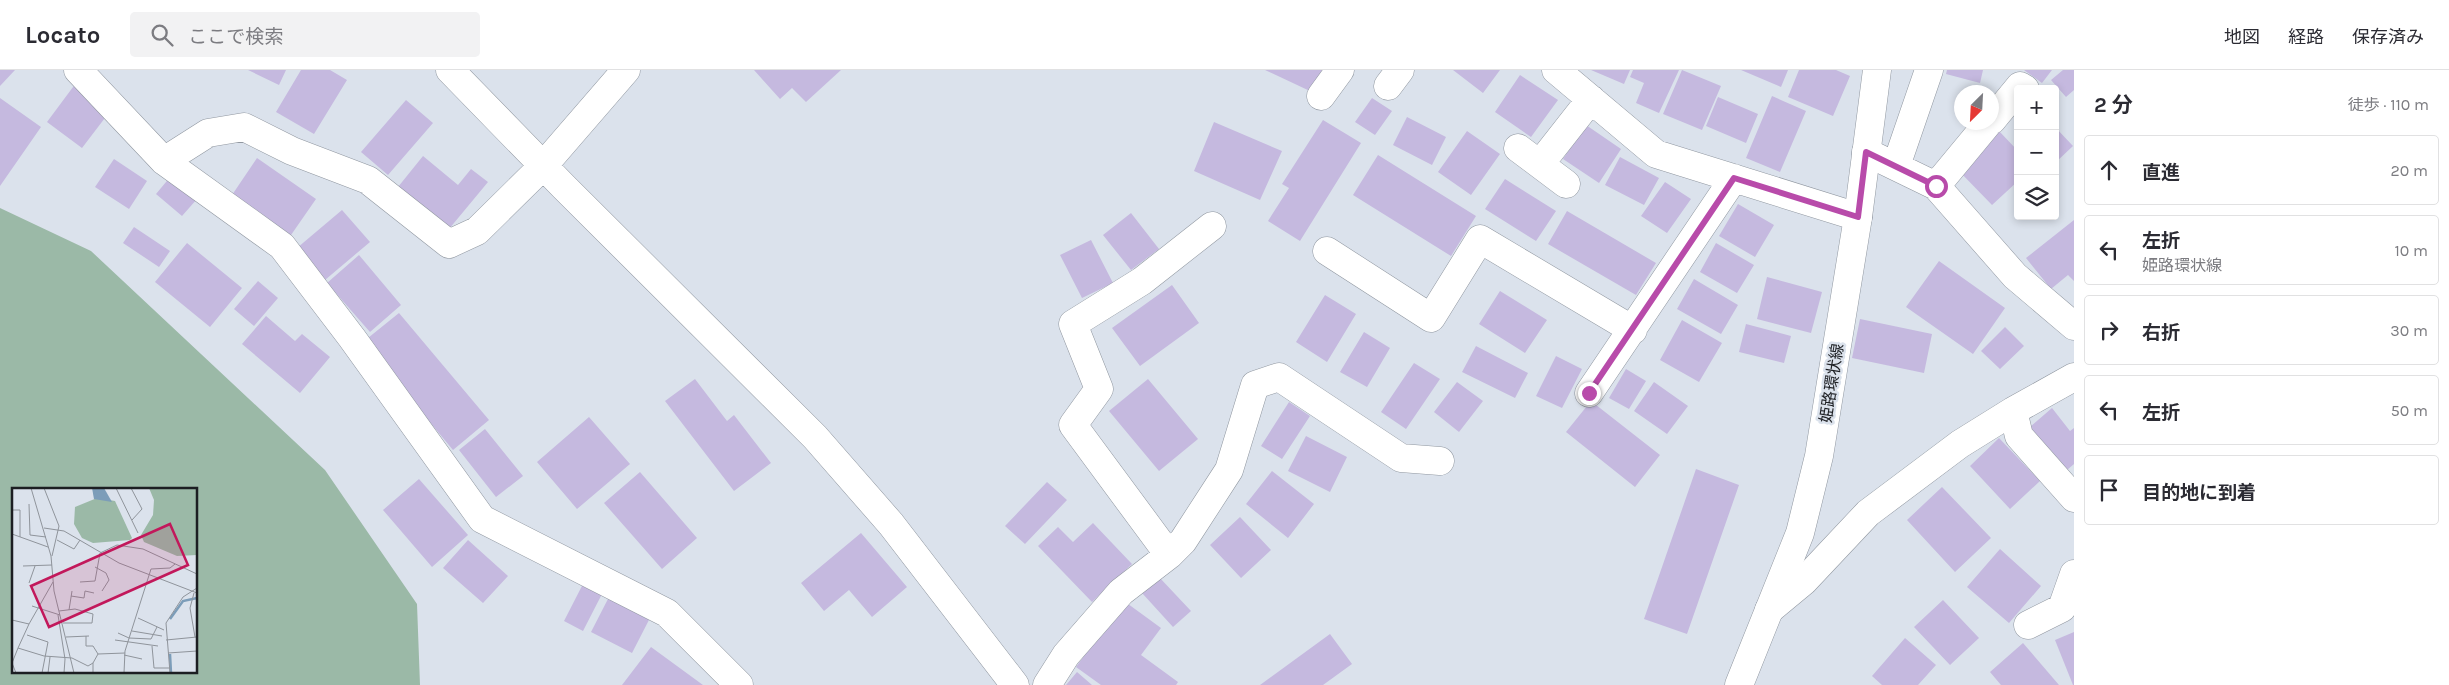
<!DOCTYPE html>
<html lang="ja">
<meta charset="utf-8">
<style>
:root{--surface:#fff;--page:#f2f2f3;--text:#2b2b33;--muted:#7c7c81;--line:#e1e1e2}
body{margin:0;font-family:Karla,"Noto Sans JP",sans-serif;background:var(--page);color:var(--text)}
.controls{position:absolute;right:15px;top:15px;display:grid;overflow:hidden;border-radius:5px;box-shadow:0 2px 8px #0003}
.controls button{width:45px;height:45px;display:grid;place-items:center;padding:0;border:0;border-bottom:1px solid var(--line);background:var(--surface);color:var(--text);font:25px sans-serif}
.compass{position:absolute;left:1954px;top:15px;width:45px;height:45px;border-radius:50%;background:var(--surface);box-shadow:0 2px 8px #0003;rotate:204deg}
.stop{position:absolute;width:15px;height:15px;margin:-11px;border:4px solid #b84baa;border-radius:50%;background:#fff}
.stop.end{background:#b84baa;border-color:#fff;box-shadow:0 1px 5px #0008}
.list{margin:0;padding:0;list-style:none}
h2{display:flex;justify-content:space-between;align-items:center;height:65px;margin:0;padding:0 20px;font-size:21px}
h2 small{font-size:16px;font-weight:400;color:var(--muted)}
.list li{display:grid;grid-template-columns:32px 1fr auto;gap:15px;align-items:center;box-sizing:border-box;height:70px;margin:0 10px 10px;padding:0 10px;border:1px solid var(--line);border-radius:5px}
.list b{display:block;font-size:19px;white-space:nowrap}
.list p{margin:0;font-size:16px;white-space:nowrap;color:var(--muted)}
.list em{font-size:16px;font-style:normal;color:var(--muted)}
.icon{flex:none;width:28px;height:28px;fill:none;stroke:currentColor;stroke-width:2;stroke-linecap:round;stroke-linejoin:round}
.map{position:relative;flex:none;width:2074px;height:615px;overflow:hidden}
header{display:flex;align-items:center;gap:30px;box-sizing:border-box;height:70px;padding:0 25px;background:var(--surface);border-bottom:1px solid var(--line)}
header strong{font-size:24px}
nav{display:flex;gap:28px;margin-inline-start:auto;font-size:18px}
.search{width:350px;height:45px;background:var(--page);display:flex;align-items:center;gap:12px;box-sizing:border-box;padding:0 18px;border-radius:5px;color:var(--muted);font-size:19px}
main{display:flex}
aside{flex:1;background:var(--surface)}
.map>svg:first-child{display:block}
.green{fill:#9bb9a7;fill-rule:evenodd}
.building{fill:#c5b9df}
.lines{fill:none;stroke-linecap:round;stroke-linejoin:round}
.minor-casing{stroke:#9097a0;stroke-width:29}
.major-casing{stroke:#9097a0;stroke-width:29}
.minor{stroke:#fff;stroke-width:28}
.major{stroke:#fff;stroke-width:28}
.route{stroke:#b84baa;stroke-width:6}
.labels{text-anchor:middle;stroke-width:5;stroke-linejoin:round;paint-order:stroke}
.street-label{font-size:16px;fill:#1c1e22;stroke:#dbe2ec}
.inset-river{fill:none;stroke:#7c9db9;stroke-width:2.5}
.inset-road{fill:none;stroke:#8f949b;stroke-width:1}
.view{fill:#c2185b;fill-opacity:0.15;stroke:#c2185b;stroke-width:2.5}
.inset-edge{fill:none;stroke:#1c1e22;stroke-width:2.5}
</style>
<header>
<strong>Locato</strong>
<div class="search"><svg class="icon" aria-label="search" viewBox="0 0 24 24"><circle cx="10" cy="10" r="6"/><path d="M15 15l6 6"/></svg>ここで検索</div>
<nav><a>地図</a><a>経路</a><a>保存済み</a></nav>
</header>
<main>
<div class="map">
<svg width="2074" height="615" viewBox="0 0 2074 615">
<rect width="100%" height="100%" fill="#dbe2ec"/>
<path class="green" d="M0 138 91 181 325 400 417 534 420 615H0ZM14 419H196V601H14Z"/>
<path class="building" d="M0 0H15L0 16Z
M248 0H286L279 15Z
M301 0H330L347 10 314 64 276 42Z
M754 0H841L806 32 792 18 780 29Z
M1265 0H1322L1312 22Z
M1453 0H1500L1483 23Z
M1591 0H1630L1624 14Z
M1633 0H1679L1659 43 1636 33 1644 13 1630 7Z
M1682 0 1721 16 1702 60 1663 44Z
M1741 0H1788L1781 17Z
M1799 0H1836L1850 6 1833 46 1788 27Z
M1947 0H1983L1980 13 1946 4Z
M2024 0H2052L2042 13Z
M2063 0H2074V20L2066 27 2051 10Z
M1520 5 1558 30 1531 67 1495 42Z
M76 13 111 40 82 78 47 52Z
M1772 26 1806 41 1780 102 1746 88Z
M1718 27 1758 44 1746 73 1706 56Z
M0 28 41 57 0 116Z
M1372 28 1392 41 1375 65 1355 52Z
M406 30 433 53 388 105 361 82Z
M1407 47 1446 67 1432 95 1393 75Z
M1323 50 1361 73 1300 171 1268 151 1289 118 1282 114Z
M1214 52 1282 81 1260 130 1194 101Z
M1586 55 1621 79 1599 113 1563 89Z
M2055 57 2073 76 2055 93Z
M1467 61 1500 84 1471 125 1438 102Z
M1999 61 2018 81V111L1992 135 1958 100Z
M1378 85 1476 146 1451 186 1353 125Z
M423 86 458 115 471 99 488 112 449 159 398 117Z
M1620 87 1659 108 1644 135 1605 115Z
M257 88 316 129 291 165 232 125Z
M114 89 147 111 129 139 95 117Z
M171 106 197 129 182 146 156 124Z
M1505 109 1556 141 1536 171 1485 139Z
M1665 112 1691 129 1667 163 1641 146Z
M1738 134 1774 155 1755 187 1719 166Z
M342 140 370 172 325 210 297 178Z
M1567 141 1656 193 1636 225 1548 174Z
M1131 143 1159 179 1131 200 1103 165Z
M2074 150V211L2068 205 2051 219 2026 188Z
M134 157 170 181 159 197 123 173Z
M1091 170 1113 213 1082 228 1060 185Z
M187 173 242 218 210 257 155 212Z
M1716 173 1754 195 1737 223 1700 202Z
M359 185 401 235 370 262 327 213Z
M1939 191 2005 238 1973 284 1906 237Z
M1767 207 1822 222 1811 263 1757 249Z
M1694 209 1738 235 1721 264 1677 239Z
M258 211 278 228 254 256 234 239Z
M1172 215 1199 253 1140 296 1112 258Z
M1500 221 1547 250 1525 283 1479 254Z
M1325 225 1356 244 1327 292 1296 272Z
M399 243 489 350 453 380 363 272Z
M266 246 295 271 302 264 330 287 300 323 242 274Z
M1860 249 1932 264 1924 303 1852 288Z
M1682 250 1722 273 1699 312 1660 290Z
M1746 254 1791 266 1784 293 1739 282Z
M2005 257 2024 276 2000 299 1981 281Z
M1364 262 1390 278 1367 317 1340 302Z
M1476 276 1528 303 1515 328 1462 302Z
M1556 286 1582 299 1562 338 1536 326Z
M1414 293 1440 309 1406 359 1381 342Z
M1626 299 1646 311 1629 339 1609 328Z
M695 309 727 351 734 345 771 393 734 421 665 331Z
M1148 309 1198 369 1159 401 1109 341Z
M1457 312 1483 331 1459 362 1434 342Z
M1654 312 1688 336 1667 364 1634 341Z
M1591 331 1660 385 1635 417 1566 362Z
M1289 332 1310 346 1282 389 1261 376Z
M2052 338 2070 361 2074 358V394L2067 400 2030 357Z
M589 347 630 394 577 439 537 392Z
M485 359 523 406 496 427 459 380Z
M1306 366 1347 387 1330 422 1288 401Z
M1999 368 2040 411 2010 439 1970 396Z
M1696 399 1739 415 1687 564 1644 549Z
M1272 401 1314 434 1288 468 1246 434Z
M640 402 697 468 662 499 604 433Z
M419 409 468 465 432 497 383 440Z
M1047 412 1067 430 1025 474 1005 456Z
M1942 417 1991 468 1955 502 1907 450Z
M1240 447 1271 480 1241 508 1210 475Z
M1093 453 1132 494 1092 532 1038 476 1058 457 1073 472Z
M861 463 907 517 872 547 849 520 824 541 801 513Z
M468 470 508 506 483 533 443 498Z
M2000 479 2041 516 2009 553 1967 517Z
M1159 507 1191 541 1173 557 1142 523Z
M584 512 603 522 583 561 564 551Z
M609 527 650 548 632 583 591 562Z
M1943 530 1979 568 1950 595 1914 557Z
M1124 531 1161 558 1141 585 1178 612 1176 615H1101L1076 597Z
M2074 562V615H2073L2055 570Z
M1330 564 1352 594 1323 615H1260Z
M1905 568 1936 595 1918 615H1882L1872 606Z
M2023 573 2059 615H2001L1990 602Z
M651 577 703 615H622Z
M1077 602 1092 615H1066Z"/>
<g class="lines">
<g class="minor-casing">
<path id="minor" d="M78 0 164 91 282 176 352 268 482 449 667 543 739 615
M450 0 564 117 815 367 891 454 1015 615
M1556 0 1656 84 1858 147
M1388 16 1400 0
M1321 26 1340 0
M1992 50 2020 16 2025 19
M1518 78 1566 114
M1866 82 1936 116 2015 206 2074 256
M164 91 208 63 244 57 292 81 368 110 449 174 477 161 543 96 626 0
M1540 94 1591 29
M1896 96 1929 0
M1936 116 1989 52
M1327 181 1431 248 1480 169 1633 260
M1589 323 1734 108
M2013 341 2019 366 2074 428
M1169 485 1073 355 1099 319 1073 254 1142 211 1212 156
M1769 540 1804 511 1868 443 1960 374 2013 341 2074 307
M2028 555 2062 538 2074 504
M1047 615 1066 585 1121 522 1169 485 1183 471 1229 400 1255 315 1279 307 1401 388 1440 391"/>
</g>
<g class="major-casing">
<path id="major" d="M1739 615 1800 463 1819 386 1858 147 1877 0"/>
</g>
<use href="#minor" class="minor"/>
<use href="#major" class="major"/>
</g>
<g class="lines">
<path class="route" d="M1589 323 1734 108 1858 147 1866 82 1936 116"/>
</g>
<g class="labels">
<g class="street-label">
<text transform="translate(1831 313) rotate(-81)" y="6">姫路環状線</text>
</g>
</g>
<g transform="translate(12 418)">
<rect width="185" height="185" fill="#dbe2ec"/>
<path d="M137 0H185V67L165 68 132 54 129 47 141 27 142 12ZM85 10 103 13 120 50 118 52 81 55 70 50 62 36 63 19Z" fill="#9bb9a7"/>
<path d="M80 0H92L100 14 82 11Z" fill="#7c9db9"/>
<path class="inset-river" d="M158 131 171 113 185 110M158 166 159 185"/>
<path class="inset-road" d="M19 0 39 68 42 103 62 185M32 0 47 38 40 68M104 0 126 45M119 0 130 21 120 32M17 16 18 47 34 49M0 22H8V49M32 40 52 43 107 75 185 105M0 46 36 59M45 52 62 61 68 52M11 78 40 77M83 79 94 85 97 92 90 103M68 94 83 93 88 65 105 57 131 61 185 86M17 95 23 78M182 105 178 120 183 149M59 108 72 110 73 103 82 105M20 118 48 127M57 122 60 103M47 123 63 121 81 126 80 135H51M46 127 53 171 52 185M126 130 152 142M0 132 17 136 6 160 32 168 60 170 76 178 81 175M17 136 41 94M120 143 150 148M106 145 117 150 139 151 145 139M15 147 36 154 30 185M74 148V158H81L86 166M54 149 77 148M103 152 146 158M154 152 185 149M140 158 142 180H158M156 165 185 163M112 167 130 171M4 185 0 175 6 160M36 185 38 169M81 185V175L86 166 113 165M112 185 113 163 139 81 158 80 163 76M158 185 154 135 171 109 185 100"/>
<path class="view" d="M158 36 176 77 37 139 19 98Z"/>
<rect width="185" height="185" class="inset-edge"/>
</g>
</svg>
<div class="controls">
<button>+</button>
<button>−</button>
<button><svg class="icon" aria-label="layers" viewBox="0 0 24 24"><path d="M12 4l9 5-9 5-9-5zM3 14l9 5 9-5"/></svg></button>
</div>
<svg class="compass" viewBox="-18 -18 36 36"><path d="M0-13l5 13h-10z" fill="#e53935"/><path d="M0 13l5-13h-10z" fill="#7c7c81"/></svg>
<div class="stop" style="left:1936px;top:116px"></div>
<div class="stop end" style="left:1589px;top:323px"></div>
</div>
<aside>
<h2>2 分<small>徒歩 · 110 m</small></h2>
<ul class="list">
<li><svg class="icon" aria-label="ahead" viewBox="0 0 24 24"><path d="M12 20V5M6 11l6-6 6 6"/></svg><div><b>直進</b></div><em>20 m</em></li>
<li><svg class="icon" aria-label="left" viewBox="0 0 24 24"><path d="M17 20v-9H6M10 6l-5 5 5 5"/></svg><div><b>左折</b><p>姫路環状線</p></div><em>10 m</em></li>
<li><svg class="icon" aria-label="right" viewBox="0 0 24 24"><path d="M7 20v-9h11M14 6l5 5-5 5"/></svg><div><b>右折</b></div><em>30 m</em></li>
<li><svg class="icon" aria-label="left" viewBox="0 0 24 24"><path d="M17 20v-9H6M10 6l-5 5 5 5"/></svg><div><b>左折</b></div><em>50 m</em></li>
<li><svg class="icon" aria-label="arrive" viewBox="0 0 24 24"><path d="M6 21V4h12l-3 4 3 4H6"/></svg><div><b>目的地に到着</b></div></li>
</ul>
</aside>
</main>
